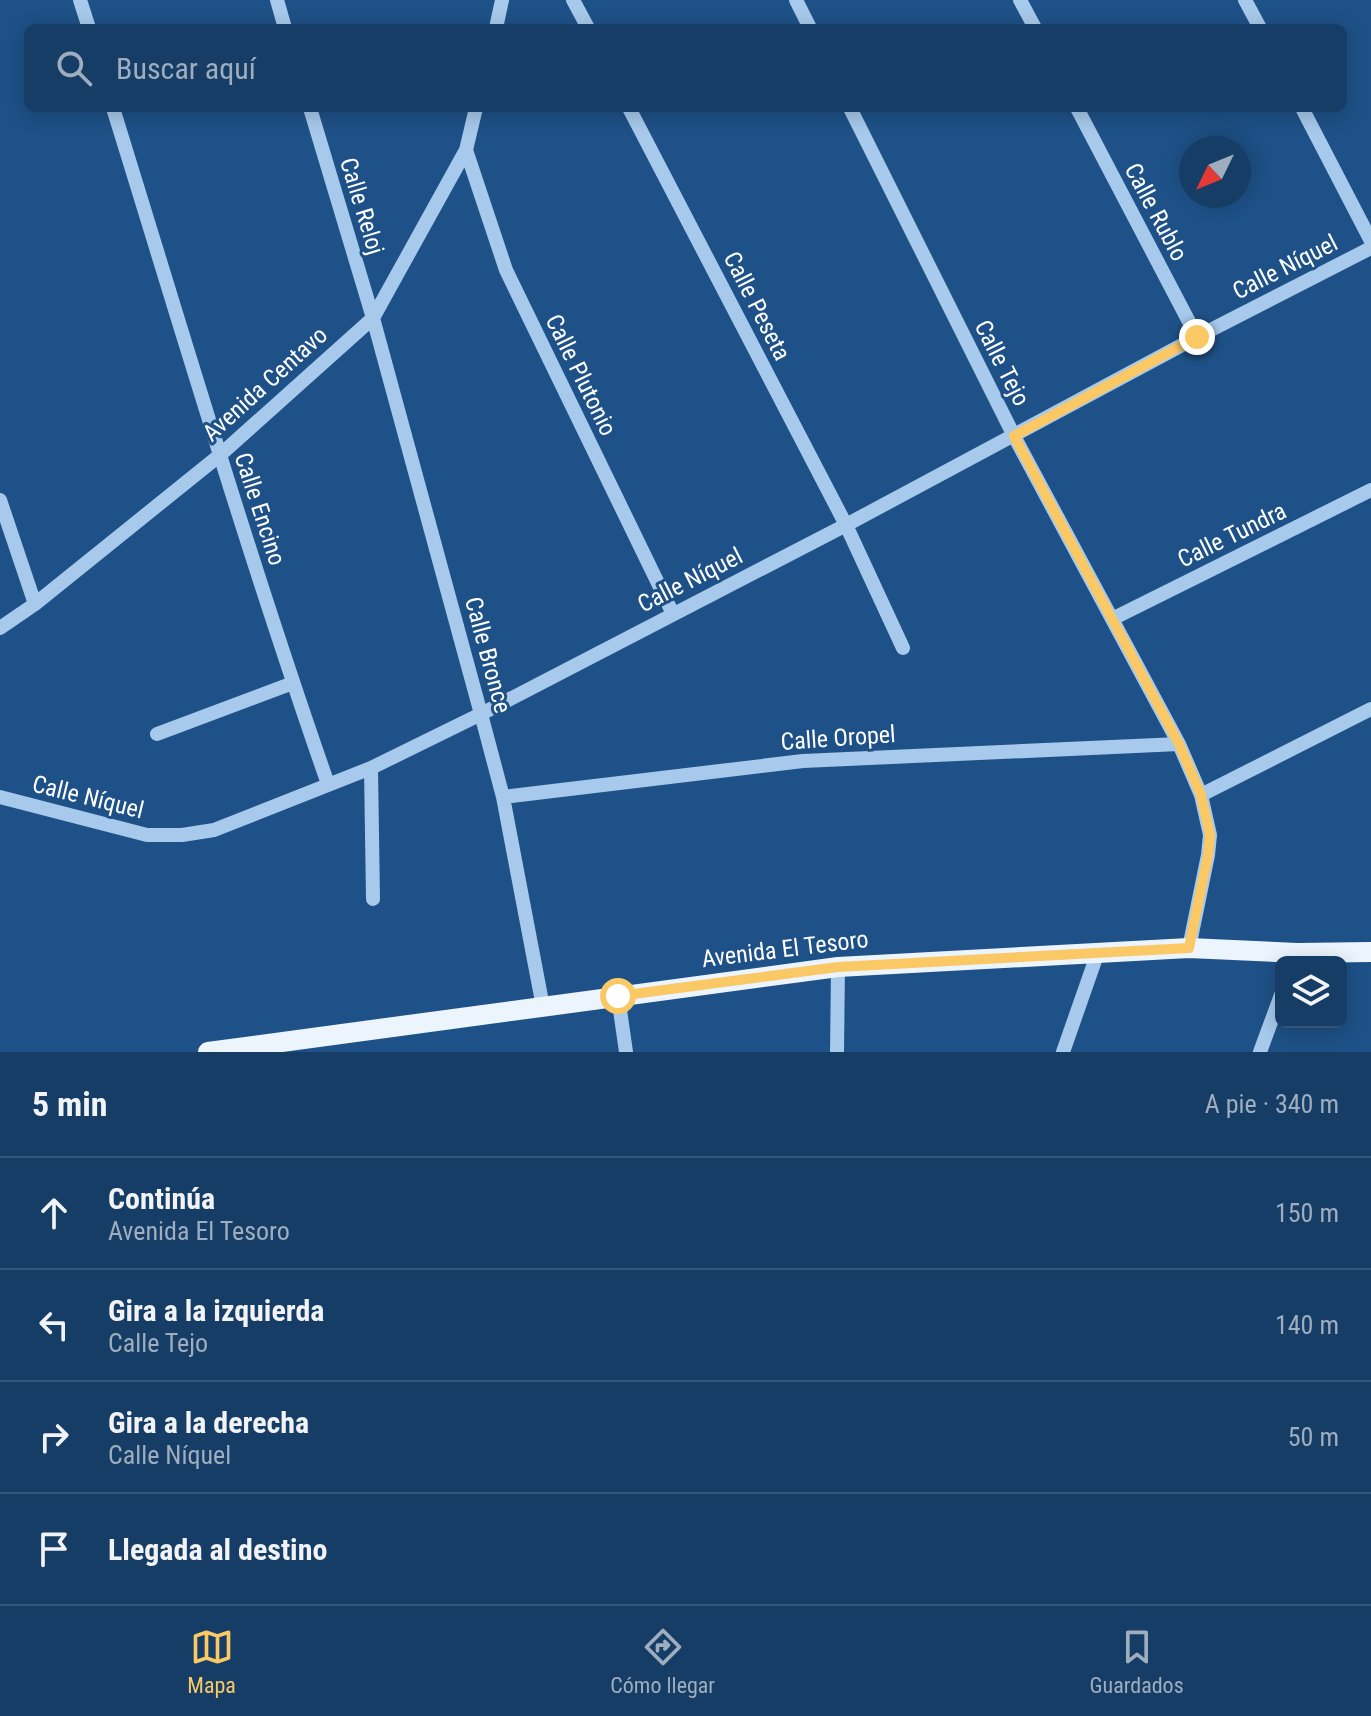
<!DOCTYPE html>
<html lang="es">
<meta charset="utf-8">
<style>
:root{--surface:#163d65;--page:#23486e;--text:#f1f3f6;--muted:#9eaebf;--line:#355679;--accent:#fac966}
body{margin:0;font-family:"Roboto Condensed",sans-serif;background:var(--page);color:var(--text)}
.controls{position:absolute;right:24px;bottom:24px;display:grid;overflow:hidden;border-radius:12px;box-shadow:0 4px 20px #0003}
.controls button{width:72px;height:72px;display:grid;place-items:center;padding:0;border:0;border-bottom:2px solid var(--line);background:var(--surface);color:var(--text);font:40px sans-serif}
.compass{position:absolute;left:1179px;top:136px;width:72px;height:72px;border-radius:50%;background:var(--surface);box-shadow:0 4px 20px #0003;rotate:227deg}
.stop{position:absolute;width:24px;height:24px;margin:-18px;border:6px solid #fac966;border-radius:50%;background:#fff}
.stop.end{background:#fac966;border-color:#fff;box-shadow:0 2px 8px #0008}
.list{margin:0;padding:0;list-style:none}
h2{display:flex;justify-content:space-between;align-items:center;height:104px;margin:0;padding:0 32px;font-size:34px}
h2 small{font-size:26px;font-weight:400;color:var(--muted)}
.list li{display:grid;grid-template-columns:52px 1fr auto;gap:24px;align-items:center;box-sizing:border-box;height:112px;padding:0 32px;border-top:2px solid var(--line)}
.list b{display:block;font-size:30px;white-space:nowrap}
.list p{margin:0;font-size:26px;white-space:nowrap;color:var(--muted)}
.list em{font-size:26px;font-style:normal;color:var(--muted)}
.icon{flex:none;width:44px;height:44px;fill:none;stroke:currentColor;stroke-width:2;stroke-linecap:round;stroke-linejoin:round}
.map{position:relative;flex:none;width:1371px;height:1052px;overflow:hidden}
.search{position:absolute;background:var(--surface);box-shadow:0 4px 20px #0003;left:24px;right:24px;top:24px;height:88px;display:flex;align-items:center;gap:20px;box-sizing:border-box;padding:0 28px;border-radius:12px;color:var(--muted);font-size:30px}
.sheet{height:552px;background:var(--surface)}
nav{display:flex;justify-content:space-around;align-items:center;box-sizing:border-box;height:112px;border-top:2px solid var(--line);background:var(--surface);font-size:22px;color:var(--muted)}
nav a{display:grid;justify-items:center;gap:4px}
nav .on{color:var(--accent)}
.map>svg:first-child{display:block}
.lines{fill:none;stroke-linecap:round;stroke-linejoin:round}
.minor{stroke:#a7c9eb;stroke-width:14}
.major{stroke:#ecf4fe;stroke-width:20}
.route{stroke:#fac966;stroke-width:10}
.labels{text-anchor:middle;stroke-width:6;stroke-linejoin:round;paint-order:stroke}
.street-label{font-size:24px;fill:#fff;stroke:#1e5187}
</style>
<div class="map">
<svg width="1371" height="1052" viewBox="0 0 1371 1052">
<rect width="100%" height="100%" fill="#1e5187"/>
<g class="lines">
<path class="minor" d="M80 0 89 28
M277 0 285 28
M573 0 588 28
M796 0 810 28
M1020 0 1035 28
M1245 0 1260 28
M496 28 502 0
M113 108C183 334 250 561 328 784
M310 108 373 318 481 714 503 797 543 1007
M629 108 846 525 903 648
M850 108 1014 436 1179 744 1201 795 1210 835 1208 855 1189 948
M1077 108 1197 337
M1302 108 1371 241
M466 150 506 270 673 614
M0 500 35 604
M1112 619 1371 490
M0 628 35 604 220 455 373 318 466 150 476 108
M157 734 293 683
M371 768 373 899
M1201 795 1371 709
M0 797 147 835H182L214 830 371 768 481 714 846 525 1197 337 1371 248
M503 797 803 761 1179 744
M618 996 626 1052
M837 1052 838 967
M1063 1052 1098 952
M1260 1052 1281 995"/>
<path class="major" d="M208 1052 838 967 1189 948 1297 953 1371 952"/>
</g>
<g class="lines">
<path class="route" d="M618 996 838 967 1189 948 1208 855 1210 835 1201 795 1179 744 1014 436 1197 337"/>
</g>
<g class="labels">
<g class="street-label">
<text transform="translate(362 206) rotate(73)" y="8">Calle Reloj</text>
<text transform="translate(1156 212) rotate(62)" y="8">Calle Rublo</text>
<text transform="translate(1285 267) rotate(-27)" y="8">Calle Níquel</text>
<text transform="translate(757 306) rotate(63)" y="8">Calle Peseta</text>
<text transform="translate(1002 363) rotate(63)" y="8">Calle Tejo</text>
<text transform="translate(581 375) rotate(64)" y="8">Calle Plutonio</text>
<text transform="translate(265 384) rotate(-42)" y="8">Avenida Centavo</text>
<text transform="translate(260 509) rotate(72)" y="8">Calle Encino</text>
<text transform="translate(1232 535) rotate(-26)" y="8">Calle Tundra</text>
<text transform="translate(690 580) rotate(-27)" y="8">Calle Níquel</text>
<text transform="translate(488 655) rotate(75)" y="8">Calle Bronce</text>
<text transform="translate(838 738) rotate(-4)" y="8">Calle Oropel</text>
<text transform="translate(88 797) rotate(14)" y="8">Calle Níquel</text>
<text transform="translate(785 949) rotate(-7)" y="8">Avenida El Tesoro</text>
</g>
</g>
</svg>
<div class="controls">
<button><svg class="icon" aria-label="layers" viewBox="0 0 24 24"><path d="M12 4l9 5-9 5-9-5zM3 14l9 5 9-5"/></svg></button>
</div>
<svg class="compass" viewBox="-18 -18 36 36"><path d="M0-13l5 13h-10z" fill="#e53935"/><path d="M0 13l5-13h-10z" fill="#9eaebf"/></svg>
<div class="stop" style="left:618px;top:996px"></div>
<div class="stop end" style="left:1197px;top:337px"></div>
<div class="search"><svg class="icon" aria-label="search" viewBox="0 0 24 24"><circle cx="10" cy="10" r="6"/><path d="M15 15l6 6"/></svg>Buscar aquí</div>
</div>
<section class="sheet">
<h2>5 min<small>A pie · 340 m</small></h2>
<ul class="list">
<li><svg class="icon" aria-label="ahead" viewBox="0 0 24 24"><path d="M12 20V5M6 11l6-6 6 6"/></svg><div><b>Continúa</b><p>Avenida El Tesoro</p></div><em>150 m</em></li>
<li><svg class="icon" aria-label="left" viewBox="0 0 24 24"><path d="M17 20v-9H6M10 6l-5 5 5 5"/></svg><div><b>Gira a la izquierda</b><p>Calle Tejo</p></div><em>140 m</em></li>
<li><svg class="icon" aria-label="right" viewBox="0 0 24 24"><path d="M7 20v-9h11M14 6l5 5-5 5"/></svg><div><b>Gira a la derecha</b><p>Calle Níquel</p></div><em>50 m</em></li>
<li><svg class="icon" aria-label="arrive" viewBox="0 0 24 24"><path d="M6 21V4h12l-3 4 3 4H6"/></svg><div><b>Llegada al destino</b></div></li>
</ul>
</section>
<nav>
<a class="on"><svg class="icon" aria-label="map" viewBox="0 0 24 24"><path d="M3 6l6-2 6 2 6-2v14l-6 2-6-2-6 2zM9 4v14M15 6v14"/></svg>Mapa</a>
<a><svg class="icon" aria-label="directions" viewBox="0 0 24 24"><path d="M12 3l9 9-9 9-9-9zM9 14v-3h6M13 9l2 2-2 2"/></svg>Cómo llegar</a>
<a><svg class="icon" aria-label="saved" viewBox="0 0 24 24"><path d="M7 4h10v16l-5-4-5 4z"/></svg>Guardados</a>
</nav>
